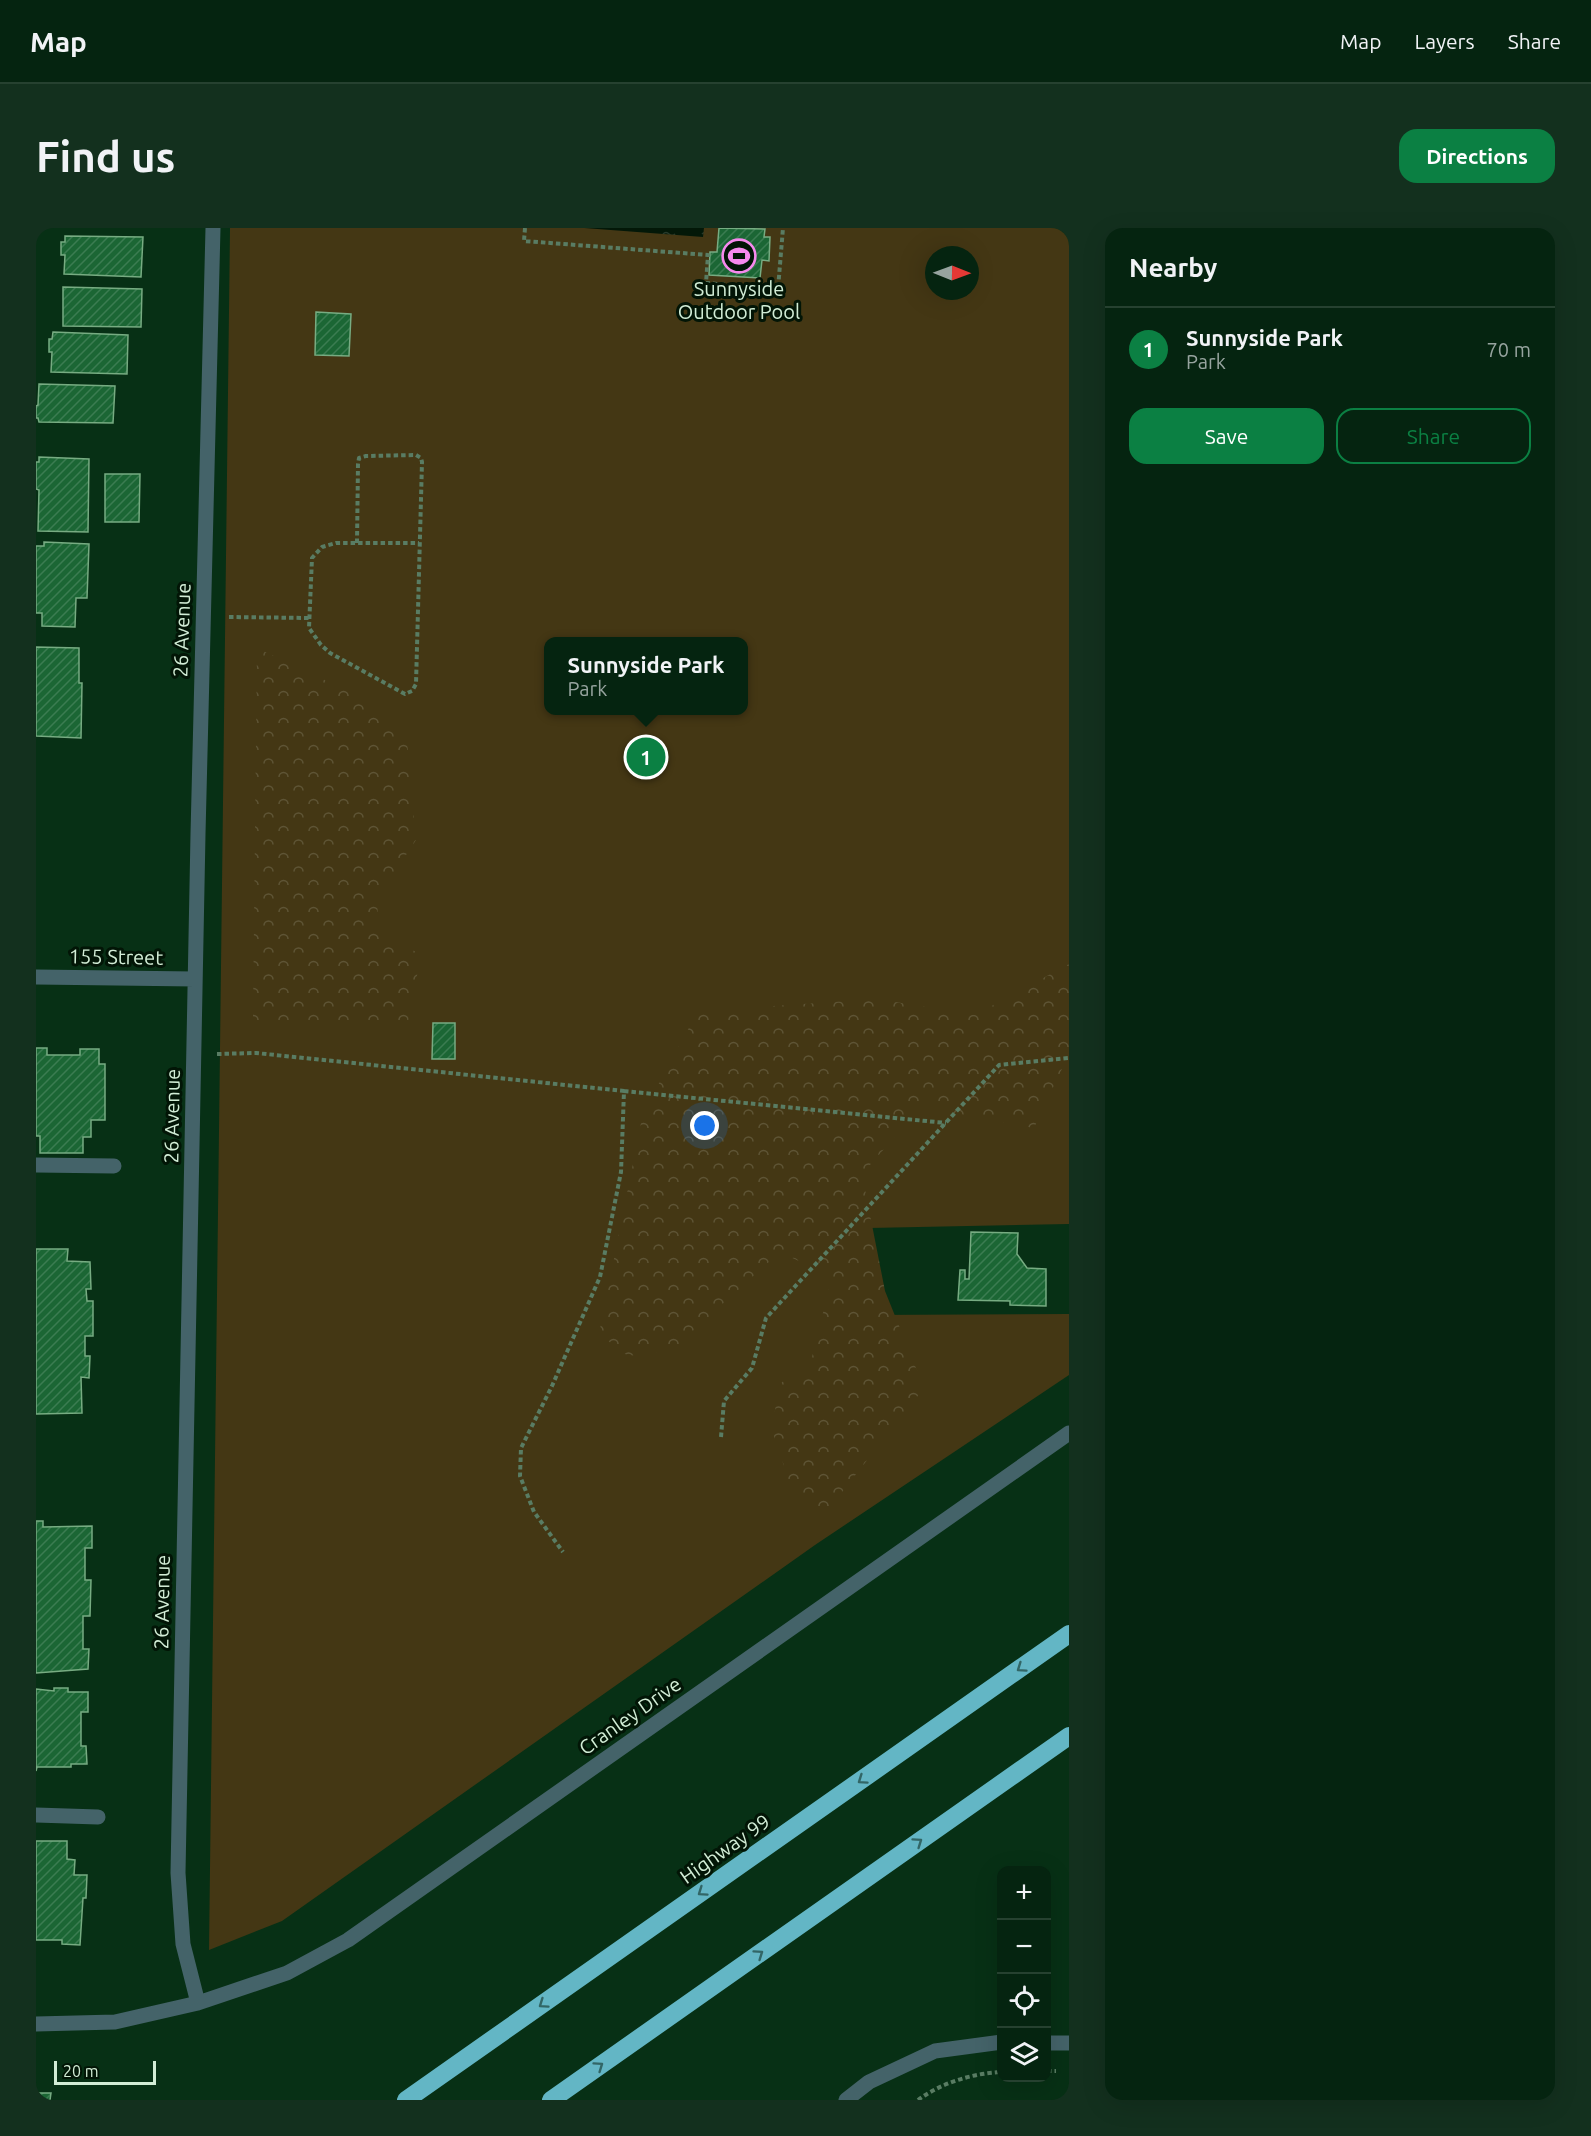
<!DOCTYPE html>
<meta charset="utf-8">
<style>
:root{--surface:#052410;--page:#13301e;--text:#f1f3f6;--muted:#97a49f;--line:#264130;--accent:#0b8043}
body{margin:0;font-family:Ubuntu,sans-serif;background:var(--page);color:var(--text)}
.controls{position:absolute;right:18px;bottom:18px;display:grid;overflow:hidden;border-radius:12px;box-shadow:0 6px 24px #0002}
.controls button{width:54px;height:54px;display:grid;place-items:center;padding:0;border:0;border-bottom:2px solid var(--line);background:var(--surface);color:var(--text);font:30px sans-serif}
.compass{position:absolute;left:889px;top:18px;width:54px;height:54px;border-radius:50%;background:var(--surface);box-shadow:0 6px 24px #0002;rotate:91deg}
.scale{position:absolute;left:18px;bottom:15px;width:102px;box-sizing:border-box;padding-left:6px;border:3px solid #d2edd6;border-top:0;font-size:16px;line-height:21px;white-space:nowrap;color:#d2edd6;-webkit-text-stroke:4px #021506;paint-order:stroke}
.you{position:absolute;left:669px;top:898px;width:21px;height:21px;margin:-15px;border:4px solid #fff;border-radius:50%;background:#1a73e8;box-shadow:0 0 0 9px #1a73e833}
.badge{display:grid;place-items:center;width:39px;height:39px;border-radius:50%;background:var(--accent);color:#fff;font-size:20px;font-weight:700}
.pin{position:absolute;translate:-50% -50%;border:3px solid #fff;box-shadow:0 2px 6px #0006}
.popup{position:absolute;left:508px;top:409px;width:204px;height:78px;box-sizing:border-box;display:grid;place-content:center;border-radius:12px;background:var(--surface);filter:drop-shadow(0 2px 4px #0005);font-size:20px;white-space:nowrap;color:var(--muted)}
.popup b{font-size:22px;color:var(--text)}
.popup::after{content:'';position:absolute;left:50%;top:100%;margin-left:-12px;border:12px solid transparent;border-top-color:var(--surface)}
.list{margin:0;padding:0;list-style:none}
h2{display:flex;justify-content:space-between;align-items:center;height:78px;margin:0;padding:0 24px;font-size:26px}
h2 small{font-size:20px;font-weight:400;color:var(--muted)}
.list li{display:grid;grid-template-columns:39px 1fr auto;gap:18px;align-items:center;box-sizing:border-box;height:84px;padding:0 24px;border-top:2px solid var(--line)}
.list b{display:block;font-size:22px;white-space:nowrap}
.list p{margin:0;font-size:20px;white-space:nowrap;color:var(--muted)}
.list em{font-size:20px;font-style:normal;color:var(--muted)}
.actions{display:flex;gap:12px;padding:18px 24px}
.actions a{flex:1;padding:14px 0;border:2px solid var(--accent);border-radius:18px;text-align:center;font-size:21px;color:var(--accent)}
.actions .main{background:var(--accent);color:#fff}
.icon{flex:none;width:33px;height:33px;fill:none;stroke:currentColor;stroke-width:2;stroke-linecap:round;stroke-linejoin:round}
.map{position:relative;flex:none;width:1033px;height:1872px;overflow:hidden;border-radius:18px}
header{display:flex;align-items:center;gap:36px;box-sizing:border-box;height:84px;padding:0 30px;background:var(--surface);border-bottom:2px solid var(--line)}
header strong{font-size:28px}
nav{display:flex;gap:33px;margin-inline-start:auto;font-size:21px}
.intro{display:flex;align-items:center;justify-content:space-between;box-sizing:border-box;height:144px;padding:0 36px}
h1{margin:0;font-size:42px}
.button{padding:15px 27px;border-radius:18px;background:var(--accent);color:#fff;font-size:21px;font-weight:700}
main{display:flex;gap:36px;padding:0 36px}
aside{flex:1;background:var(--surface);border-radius:18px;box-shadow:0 6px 24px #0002}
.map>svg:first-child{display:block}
.green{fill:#443714;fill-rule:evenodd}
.forest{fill:url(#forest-crowns)}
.water{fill:url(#water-ripples)}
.building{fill:url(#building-hatch);stroke:#77ac82;stroke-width:1.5}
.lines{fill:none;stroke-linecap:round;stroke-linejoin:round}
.path{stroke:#597c63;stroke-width:4;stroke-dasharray:4.5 3;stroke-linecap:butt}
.service{stroke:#446369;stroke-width:15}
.minor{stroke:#446369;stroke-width:15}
.tertiary{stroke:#446369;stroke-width:15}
.motorway{stroke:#63b6c5;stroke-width:18}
.oneway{stroke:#326666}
.labels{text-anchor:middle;stroke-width:6;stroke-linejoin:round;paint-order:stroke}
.poi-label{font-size:20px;fill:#d2edd6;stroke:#021506}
.street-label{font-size:20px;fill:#d2edd6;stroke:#021506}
</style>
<header>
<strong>Map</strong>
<nav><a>Map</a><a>Layers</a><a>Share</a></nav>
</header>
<div class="intro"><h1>Find us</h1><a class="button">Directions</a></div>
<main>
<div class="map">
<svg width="1033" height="1872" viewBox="0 0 1033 1872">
<defs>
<pattern id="forest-crowns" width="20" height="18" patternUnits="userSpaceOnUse" patternTransform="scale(1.5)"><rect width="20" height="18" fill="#443714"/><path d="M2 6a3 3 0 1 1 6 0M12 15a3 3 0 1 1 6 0" fill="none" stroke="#5e5435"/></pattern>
<pattern id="water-ripples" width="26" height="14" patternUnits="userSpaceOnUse" patternTransform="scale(1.5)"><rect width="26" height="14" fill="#031808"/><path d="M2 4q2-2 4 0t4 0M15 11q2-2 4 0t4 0" fill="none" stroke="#273a2b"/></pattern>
<pattern id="building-hatch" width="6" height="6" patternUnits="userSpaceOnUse" patternTransform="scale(1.5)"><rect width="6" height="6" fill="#1b6634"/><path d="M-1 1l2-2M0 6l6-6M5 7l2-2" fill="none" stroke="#3b7c51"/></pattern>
</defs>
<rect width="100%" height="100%" fill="#073015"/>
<path class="green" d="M194 0H1033V996L833 1000 831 1087 1033 1086V1147L779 1317 246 1693 173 1722ZM898 27H934V63H898ZM512 414H708V482H512Z"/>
<path class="forest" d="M221 420 314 464 370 502 380 612 342 669 341 701 385 727 372 794 217 792Z
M1033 736V826L998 900 885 879 826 946 849 1063 888 1160 791 1283 758 1268 736 1202 743 1156 774 1137 796 1049 744 1024 636 1122 592 1128 563 1106 607 885 662 783 841 771 939 787Z"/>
<path class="water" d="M548 0H668L667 9Z"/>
<path class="building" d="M683 0 729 1 728 9H734L733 33 726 32 724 50 673 47 674 24H681Z
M29 8 107 9 105 49 28 46 29 27H25V14H29Z
M27 59 106 61 105 99 27 98Z
M280 84 315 86 313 128 279 127Z
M17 104 92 107 91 146 15 144 16 124H13V111H16Z
M3 156 79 158 77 195 3 194 2 190H0V178L2 177Z
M3 229 53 231 52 304 2 303 3 262 0 261V234H3Z
M69 246H104L103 294H69Z
M8 314 53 316 51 370H40L39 399 6 398V385H0V318H8Z
M0 419 43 420V455H46L45 510 0 508Z
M397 795H419V831H396Z
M0 820H11V827H44V821H63V836H69V892H55V909H47V925H4V908H0Z
M935 1004 982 1005 981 1026 991 1040 1010 1041V1078L974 1077V1073L922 1072 924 1042H929V1051H933Z
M0 1021H32L31 1033 54 1034 55 1061H50L51 1073H57V1108H49V1128H54L53 1150 45 1149 46 1185 0 1186Z
M0 1293H7V1299L56 1298V1320H49V1352H55L54 1388H47V1421H53L52 1441 0 1445Z
M18 1460H32V1464H52V1484H45V1518H50L51 1536H35V1539H1L0 1543V1461L18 1463Z
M0 1613H31V1631L39 1632 38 1647H51L50 1670H47L44 1717 26 1716V1712H0Z
M0 1865H15L14 1872H0Z"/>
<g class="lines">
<path class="path" d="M489 0 488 13 672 27 670 55 742 61 747 0
M321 315 322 236 323 230 330 228 380 227 385 230 386 234 380 456 376 463 369 466 294 425 285 417 273 400 276 330 286 319 300 315H383
M193 389 273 390
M181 826 220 825 588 863 585 944 564 1049 516 1158 485 1220 484 1248 498 1284 527 1324
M588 863 910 895
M685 1209 688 1173 716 1140 730 1090 963 837 1033 830
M1011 1843H1020
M882 1872C905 1855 937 1845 966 1844"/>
<path class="service" d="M0 937 78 938
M0 1587 62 1589"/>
<path class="minor" d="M0 749 159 751
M162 1775 147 1716 142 1645 162 606 177 0
M0 1796 79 1794 162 1775 251 1745 312 1712 1033 1205"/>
<path class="tertiary" d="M1011 1815H1033
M810 1872 833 1854 899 1823 966 1814"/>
<path class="motorway" d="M370 1872 1033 1406
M515 1872 1033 1508"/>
</g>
<defs><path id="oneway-chevron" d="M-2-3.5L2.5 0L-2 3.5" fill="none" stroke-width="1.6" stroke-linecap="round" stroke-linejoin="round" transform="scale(1.5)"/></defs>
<g class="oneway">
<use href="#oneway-chevron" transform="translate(985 1440) rotate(145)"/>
<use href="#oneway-chevron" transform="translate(826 1552) rotate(145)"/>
<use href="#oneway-chevron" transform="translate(882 1614) rotate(-35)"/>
<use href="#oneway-chevron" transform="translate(666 1664) rotate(145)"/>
<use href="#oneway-chevron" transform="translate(723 1726) rotate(-35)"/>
<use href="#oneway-chevron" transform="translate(507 1776) rotate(145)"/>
<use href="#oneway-chevron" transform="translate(563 1838) rotate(-35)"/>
</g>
<defs>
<g id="stadium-ring" transform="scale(1.725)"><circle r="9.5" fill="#021506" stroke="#f689ed" stroke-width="1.5"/><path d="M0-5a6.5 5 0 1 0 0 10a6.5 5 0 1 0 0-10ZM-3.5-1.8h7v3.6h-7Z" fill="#f689ed"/></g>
</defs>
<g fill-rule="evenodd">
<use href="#stadium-ring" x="703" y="28"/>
</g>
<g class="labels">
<g class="poi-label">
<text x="703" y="68">Sunnyside<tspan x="703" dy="23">Outdoor Pool</tspan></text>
</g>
<g class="street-label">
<text transform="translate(146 402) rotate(-88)" y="7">26 Avenue</text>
<text transform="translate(80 729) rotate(1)" y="7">155 Street</text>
<text transform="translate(136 888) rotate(-89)" y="7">26 Avenue</text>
<text transform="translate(126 1374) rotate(-89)" y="7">26 Avenue</text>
<text transform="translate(594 1488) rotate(-35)" y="7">Cranley Drive</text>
<text transform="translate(689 1621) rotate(-35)" y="7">Highway 99</text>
</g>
</g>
</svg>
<div class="controls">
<button>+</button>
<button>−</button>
<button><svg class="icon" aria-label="locate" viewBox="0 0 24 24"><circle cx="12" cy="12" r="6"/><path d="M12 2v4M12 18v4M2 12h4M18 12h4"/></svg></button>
<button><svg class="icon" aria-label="layers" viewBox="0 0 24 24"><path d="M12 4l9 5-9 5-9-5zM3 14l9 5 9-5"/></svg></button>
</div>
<svg class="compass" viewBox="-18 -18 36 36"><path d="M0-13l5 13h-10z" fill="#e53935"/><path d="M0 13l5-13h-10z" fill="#97a49f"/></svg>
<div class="scale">20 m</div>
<div class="you"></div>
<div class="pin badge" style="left:610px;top:529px">1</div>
<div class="popup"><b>Sunnyside Park</b>Park</div>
</div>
<aside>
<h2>Nearby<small></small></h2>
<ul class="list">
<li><span class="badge">1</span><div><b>Sunnyside Park</b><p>Park</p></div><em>70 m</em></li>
</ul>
<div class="actions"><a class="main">Save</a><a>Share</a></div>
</aside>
</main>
